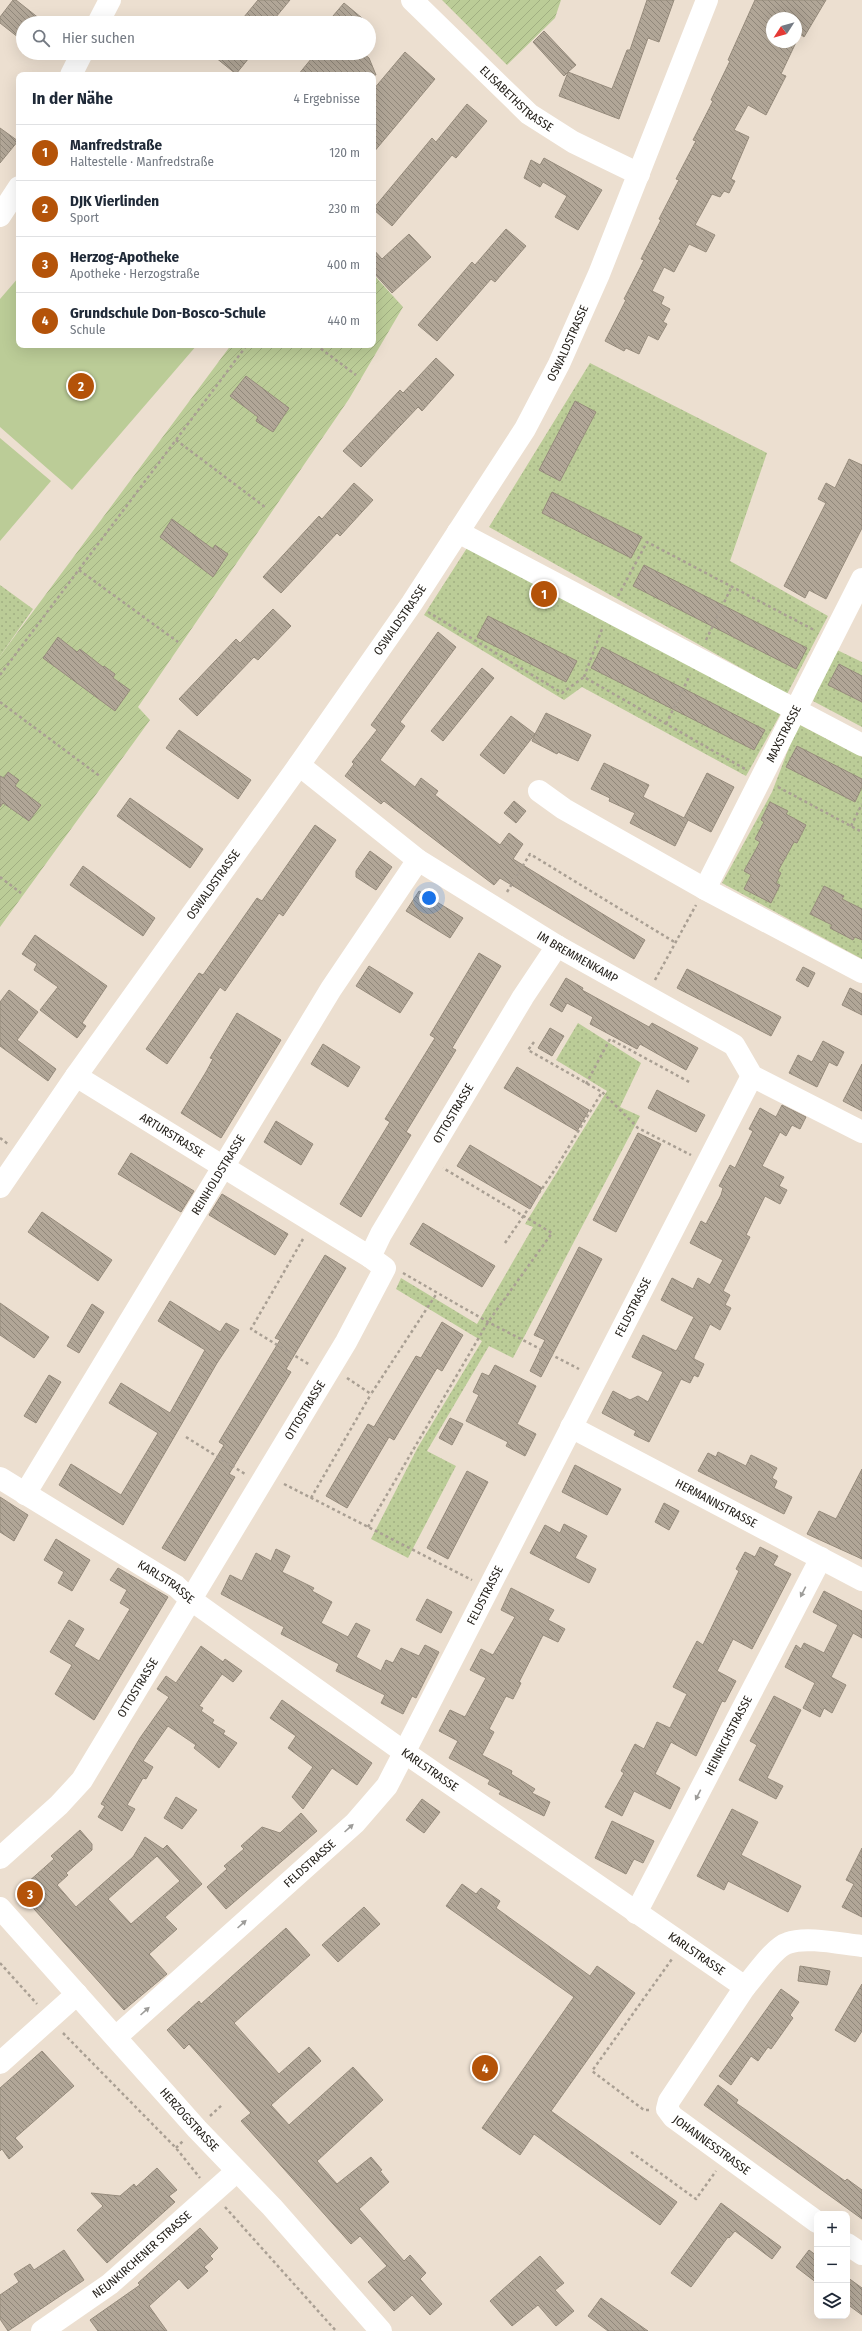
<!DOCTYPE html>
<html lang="de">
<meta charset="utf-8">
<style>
:root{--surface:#fff;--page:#f6f6f7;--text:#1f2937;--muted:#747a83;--line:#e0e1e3;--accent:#b45309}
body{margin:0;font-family:"Fira Sans Condensed",sans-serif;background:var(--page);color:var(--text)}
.controls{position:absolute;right:12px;bottom:12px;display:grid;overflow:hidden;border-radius:8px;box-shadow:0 4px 16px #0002}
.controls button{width:36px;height:36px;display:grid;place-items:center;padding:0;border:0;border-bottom:1px solid var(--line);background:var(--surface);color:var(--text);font:20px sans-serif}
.compass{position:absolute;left:766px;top:12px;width:36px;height:36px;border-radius:50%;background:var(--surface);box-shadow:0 4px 16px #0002;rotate:234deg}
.you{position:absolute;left:429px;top:898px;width:14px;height:14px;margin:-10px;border:3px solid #fff;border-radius:50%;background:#1a73e8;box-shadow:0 0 0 6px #1a73e833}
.badge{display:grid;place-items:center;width:26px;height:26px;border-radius:50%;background:var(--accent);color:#fff;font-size:13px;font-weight:700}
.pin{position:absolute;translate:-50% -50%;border:2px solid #fff;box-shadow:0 1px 4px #0006}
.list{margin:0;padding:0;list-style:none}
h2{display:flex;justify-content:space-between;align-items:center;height:52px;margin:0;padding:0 16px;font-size:17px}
h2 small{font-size:13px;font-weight:400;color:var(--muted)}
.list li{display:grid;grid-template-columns:26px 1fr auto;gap:12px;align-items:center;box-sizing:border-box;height:56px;padding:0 16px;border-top:1px solid var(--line)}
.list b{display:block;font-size:15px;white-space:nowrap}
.list p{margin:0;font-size:13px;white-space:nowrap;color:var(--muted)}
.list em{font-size:13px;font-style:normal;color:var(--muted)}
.icon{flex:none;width:22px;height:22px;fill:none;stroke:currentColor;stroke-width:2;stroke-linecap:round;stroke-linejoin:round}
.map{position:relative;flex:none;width:862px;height:2331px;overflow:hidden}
.search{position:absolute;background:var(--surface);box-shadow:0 4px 16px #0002;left:16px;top:16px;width:360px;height:44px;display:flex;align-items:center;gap:10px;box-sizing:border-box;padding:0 14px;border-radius:22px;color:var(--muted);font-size:15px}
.panel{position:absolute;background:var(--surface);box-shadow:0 4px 16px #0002;left:16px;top:72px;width:360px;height:276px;border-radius:8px}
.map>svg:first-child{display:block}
.grass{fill:url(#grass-dots)}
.garden{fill:url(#garden-furrows)}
.pitch{fill:#bbcc97}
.building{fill:url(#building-back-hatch);stroke:#968b7c;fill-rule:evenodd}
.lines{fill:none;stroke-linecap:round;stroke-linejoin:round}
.path{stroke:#a99f93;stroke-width:2.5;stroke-dasharray:3 3;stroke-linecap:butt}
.minor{stroke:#fff;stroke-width:22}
.oneway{fill:#9d9c99}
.labels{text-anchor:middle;stroke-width:3;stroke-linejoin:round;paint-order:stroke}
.street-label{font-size:12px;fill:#26221c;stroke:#fff}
</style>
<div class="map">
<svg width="862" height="2331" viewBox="0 0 862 2331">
<defs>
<pattern id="grass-dots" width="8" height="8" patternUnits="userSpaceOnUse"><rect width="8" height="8" fill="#bbcc97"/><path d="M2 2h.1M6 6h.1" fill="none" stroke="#a1af82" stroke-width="1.8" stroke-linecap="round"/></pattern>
<pattern id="garden-furrows" width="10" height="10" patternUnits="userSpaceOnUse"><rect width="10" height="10" fill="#bbcc97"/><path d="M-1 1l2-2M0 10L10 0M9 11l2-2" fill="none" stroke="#a1af82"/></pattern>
<pattern id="building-back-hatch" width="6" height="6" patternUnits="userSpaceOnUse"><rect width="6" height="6" fill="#b1a697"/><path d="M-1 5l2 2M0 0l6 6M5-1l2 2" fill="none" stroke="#90877a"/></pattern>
</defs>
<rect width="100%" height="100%" fill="#ecdfd0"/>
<path class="grass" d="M590 363 767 453 730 561 828 616 787 694 489 527Z
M467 548 781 713 746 776 582 687 564 700 424 615Z
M0 585 33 609 0 656Z
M835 649 862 662V727L813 701Z
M798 724 862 757V959L722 883 772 792Z
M578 1023 641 1063 620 1107 640 1116 513 1358 489 1346 427 1451 456 1466 408 1558 371 1539 418 1447 482 1341 396 1289 401 1278 477 1324 533 1227 525 1224 607 1091 556 1060Z"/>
<path class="garden" d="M442 0H561L555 18 507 65Z
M373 274 403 307 349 399 138 707 150 720 0 927V656L231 345H373Z"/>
<path class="pitch" d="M19 277V345H197L72 490 0 427V299Z
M0 438 51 481 0 541Z"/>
<path class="building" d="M13 0H16L45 23H23V41L0 23V17Z
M258 0H290L271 23H239Z
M647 0H674L659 42 648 38 619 119 559 96 568 72 564 76 533 42 544 31 576 65 568 72 612 89 627 50H630Z
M755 0H826L804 37 800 34 781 74 786 76 766 115 748 105 734 130 749 137 731 179 735 181 729 193 724 191 720 197 712 194 695 225 715 235 706 252 689 244 674 272 664 267 652 291 664 297 661 304 670 309 663 322 667 324 658 340 648 335 639 354 626 348 624 351 605 341 626 300 624 299 644 260 641 259 661 220 659 219 679 180 676 179 696 141 693 140 713 101 711 100 730 61 728 60ZM772 18H796V42H772Z
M344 3 368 23H327Z
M405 52 435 79 373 153V90Z
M210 53H253L236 74Z
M316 53H363L369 58 376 75H298Z
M467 104 487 121 456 158 452 155 392 226 373 209 432 138 436 142Z
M0 128 18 141 0 163Z
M544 158 602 190 578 230 555 217 567 196 543 182 540 187 524 178 531 160 540 165Z
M506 229 526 246 495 282 491 279 437 341 418 325 472 262 475 265Z
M409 234 431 257 392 293 373 272V249L382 259Z
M436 358 454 375 422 411 418 407 361 467 343 451 400 390 403 393Z
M246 376 289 408 273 432 256 421 258 417 230 396Z
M575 401 596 412 560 481 539 470Z
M849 459 862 465V528L826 599 809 590 805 598 784 586 826 503 818 499 826 483 835 488Z
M354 483 373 500 340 536 337 533 281 593 263 577 319 516 322 519Z
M552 492 642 537 631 558 542 513Z
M172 519 213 549 215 545 228 554 213 577 160 537Z
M644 565 807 648 796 669 633 586Z
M273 609 291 626 258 660 254 657 197 716 179 699 236 639 240 643Z
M488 616 577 661 566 682 477 637Z
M438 632 456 647 400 722 405 726 380 760 415 787 421 778 438 791 435 795 500 845 509 833 523 844 513 859 645 940 634 959 500 878 494 885 384 801 381 804 345 776 354 764 352 762 377 730 371 725Z
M58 637 77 652 80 649 103 667 104 666 115 674 113 678 130 690 115 711 43 658Z
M602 647 765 730 754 750 591 668Z
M839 664 862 676V702L828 685Z
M482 668 494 678 443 741 431 731Z
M546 713 591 735 578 761 558 752 557 754 532 741 535 734 504 774 480 755 511 716 535 734Z
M179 730 251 780 238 799 166 748Z
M797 746 862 779V787L855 802 786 767Z
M604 763 649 785 643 797 684 818 707 773 734 787 711 832 688 820 675 846 630 823 635 813 609 801 610 798 591 789Z
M8 772 19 780 15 786 41 805 29 821 3 803 0 807V776L4 778Z
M130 798 203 849 190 868 117 816Z
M514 801 526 811 516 823 504 813Z
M770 802 788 811 786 814 806 825 797 843 794 842 778 871 781 873 776 883 780 885 771 903 744 889 751 875 744 871 760 842 755 839 764 822 761 820Z
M315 825 336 840 283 916 279 913 225 991 220 987 167 1064 146 1049 199 973 203 975 257 898 262 901Z
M370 851 392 867 376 890 356 877V871Z
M83 866 155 918 143 936 70 885Z
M824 886 844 896 842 899 862 909V940L855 937 853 940 830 928 832 925 810 914Z
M419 891 463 918 450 938 406 911Z
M35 935 107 986 82 1023 86 1026 77 1038 40 1010 58 987 34 970 37 964 22 954Z
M479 953 501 966 452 1048 456 1050 406 1132 411 1135 361 1217 340 1204 390 1122 385 1119 435 1038 430 1035Z
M369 966 413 993 400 1013 356 986Z
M803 967 815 973 808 987 796 980Z
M687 969 781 1017 771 1036 677 988Z
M566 978 583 988 582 990 649 1027 652 1023 698 1048 686 1070 640 1044 637 1049 590 1024 593 1017 567 1003 562 1012 550 1005Z
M850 988 862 994V1015L842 1005Z
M9 990 38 1012 17 1040 56 1069 48 1081 0 1046V1002Z
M237 1013 281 1040 221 1138 181 1113 206 1072 213 1059 210 1058Z
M550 1028 564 1036 552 1056 538 1048Z
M823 1041 844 1052 837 1066 829 1062 817 1087 789 1073 798 1055 812 1062Z
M323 1044 360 1067 348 1087 311 1064Z
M862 1064V1111L843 1101Z
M517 1067 589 1110 577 1131 504 1088Z
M657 1090 705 1115 696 1132 648 1108Z
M782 1105 806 1117 800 1129 792 1125 786 1136 780 1132 762 1166 784 1177 779 1186 787 1190 780 1204 765 1196 746 1235 750 1237 723 1291 730 1295 725 1305 731 1308 720 1330 710 1324 694 1357V1359L704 1364 698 1377 694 1375 690 1383 681 1379 649 1442 634 1435 636 1431 602 1413 613 1391 630 1400 638 1396 648 1402 663 1372 632 1357 643 1335 676 1351 678 1348 694 1317 661 1300 672 1278 693 1289 698 1278 710 1285 723 1260 690 1243 701 1221 706 1224 721 1195 723 1188 719 1186 730 1165 735 1168 753 1131 749 1129 760 1108 776 1117Z
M276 1121 313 1144 301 1165 264 1142Z
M638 1133 661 1144 616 1232 593 1220Z
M470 1145 542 1188 530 1209 457 1166Z
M131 1153 194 1191 181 1212 118 1174Z
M222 1194 288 1234 275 1255 209 1215Z
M42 1212 112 1260 98 1281 28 1232Z
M423 1223 495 1266 482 1287 410 1244Z
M579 1247 602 1259 541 1377 530 1371 545 1340 534 1335Z
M325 1255 346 1268 286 1369 291 1372 229 1474 235 1477 185 1561 162 1548 224 1445 219 1442 280 1340 275 1338Z
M170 1301 220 1332 226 1323 239 1330 217 1363 123 1525 59 1485 71 1464 121 1495 158 1433 109 1403 121 1383 170 1413 205 1350 158 1321Z
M0 1303 49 1337 34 1358 0 1335Z
M92 1304 104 1312 79 1353 67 1346Z
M442 1322 463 1335 442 1371 437 1368 394 1440 389 1437 347 1508 326 1496 368 1424 374 1427 416 1356 421 1358Z
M495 1365 536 1386 517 1424 536 1434 525 1456 506 1446 508 1442 466 1421 479 1395 473 1392 482 1373 489 1376Z
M49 1375 61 1382 36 1423 24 1416Z
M450 1418 463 1424 452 1445 439 1438Z
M718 1452 746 1466 751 1455 777 1468 772 1478 777 1481 774 1488 792 1497 784 1514 698 1471 708 1453 716 1457Z
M575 1465 621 1489 607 1515 562 1492Z
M862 1469V1559L807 1534 819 1511 836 1519Z
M467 1471 488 1482 448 1559 427 1548Z
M0 1497 28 1515 14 1541 0 1532Z
M664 1503 679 1511 669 1530 655 1522Z
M564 1524 587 1536 575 1558 596 1569 589 1583 530 1553 545 1525 560 1533Z
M56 1539 90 1560 72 1591 58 1583 64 1572 44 1560Z
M760 1547 778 1556 773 1565 791 1574 752 1649 733 1639 717 1671 736 1681 725 1702 722 1701 696 1756 671 1742 655 1774 680 1788 670 1809 634 1791 622 1816 605 1807 624 1773 621 1771 635 1744 644 1749 657 1722 670 1728 687 1694 673 1687 697 1641 703 1645 739 1571 736 1569 745 1552 755 1557Z
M276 1549 290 1556 282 1572 314 1588 312 1591 332 1602 321 1623 348 1637 356 1623 370 1630 356 1657 381 1671 386 1660 393 1663 401 1648 419 1656 425 1645 439 1652 416 1698 412 1696 403 1714 381 1703 385 1695 336 1671 339 1664 281 1634 284 1627 221 1594 230 1575 242 1581 256 1553 271 1561Z
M118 1568 168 1597 94 1720 55 1694 72 1665 50 1652 69 1620 84 1629 74 1646 99 1661 130 1609 120 1603 127 1590 110 1580Z
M511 1588 554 1610 548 1620 565 1629 558 1642 543 1635 519 1682 521 1683 513 1699 506 1696 489 1729 494 1732 482 1755 512 1771 511 1774 535 1789 532 1793 550 1802 544 1816 499 1794 501 1791 488 1784 490 1780 449 1758 458 1741 439 1731 450 1710 465 1717 486 1678 470 1670 481 1649 493 1655 515 1617 501 1610Z
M824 1591 862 1611V1638L853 1633 831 1677 846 1685 832 1713 824 1708 820 1717 803 1708 815 1683 785 1667 796 1645 801 1649 804 1643 824 1653 838 1625 813 1612Z
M427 1599 452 1612 441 1633 416 1620Z
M201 1646 223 1662 225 1659 242 1671 233 1682 222 1674 199 1706 203 1708 201 1711 214 1720 212 1723 225 1731 223 1734 237 1743 219 1768 194 1748 196 1745 168 1726 143 1761 153 1767 146 1779 143 1778 127 1805 135 1809 122 1831 98 1817 105 1806 101 1804 140 1738 169 1697 157 1689 166 1676 176 1683Z
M774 1696 801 1710 767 1778 783 1786 776 1799 739 1780 757 1745 750 1741Z
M282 1700 372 1763 357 1785 332 1768 303 1809 292 1797 313 1767 288 1748 296 1736 270 1718Z
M176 1797 197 1810 182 1829 164 1818Z
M422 1799 440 1812 424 1833 406 1820Z
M732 1809 758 1822 741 1855 801 1886 788 1912 728 1881 724 1890 697 1876Z
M301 1813 317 1831 226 1909 207 1887 227 1869 224 1866 244 1849 241 1846 262 1827 280 1833Z
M612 1821 654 1841 643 1863 634 1859 626 1874 595 1858Z
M80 1830 92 1844V1850L66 1873 68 1875 57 1885 76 1907 133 1857 145 1837 163 1849 167 1845 202 1884 165 1917 177 1929 149 1954 167 1974 124 2010 18 1891 54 1859 51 1856ZM157 1856 180 1881 131 1924 108 1899Z
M862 1848V1917L842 1907 854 1884 846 1880Z
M462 1884 476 1894 481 1888 500 1901 496 1908 590 1976 597 1966 635 1993 551 2111 677 2202 660 2225 534 2134 520 2155 482 2128 574 1997 446 1906Z
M364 1907 380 1924 338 1962 322 1945Z
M286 1928 310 1955 234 2023 279 2074 309 2047 321 2061 271 2105 289 2125 353 2067 383 2100 317 2161 337 2184 371 2157 382 2170 380 2171 389 2182 359 2209 404 2261 410 2255 426 2273 420 2279 442 2304 430 2315 412 2295 394 2311 368 2282 387 2266 360 2236 351 2244 241 2121 251 2113 189 2044 184 2049 167 2030 199 2001 201 2004Z
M800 1966 830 1971 827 1985 798 1981Z
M862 1984V2031L855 2042 835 2030Z
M781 1989 799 2002 790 2015 793 2018 771 2049 768 2047 758 2061 751 2056 731 2085 719 2076Z
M42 2051 74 2086 15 2138 23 2147 9 2159 2 2149 0 2151V2088Z
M718 2085 738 2100 736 2103 749 2112 845 2181 847 2179 862 2190V2219L704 2105Z
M157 2168 177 2190 169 2196 175 2202 107 2263 77 2230 103 2206 91 2193 120 2196 134 2184 136 2187Z
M721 2203 781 2247 772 2259 735 2231 729 2238 728 2237 691 2287 671 2273Z
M200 2228 218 2248 210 2256 213 2259 204 2267 208 2271 188 2289 179 2279 149 2306 167 2331H98L90 2320 140 2285 138 2283Z
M64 2250 84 2280 8 2331 0 2319V2295L19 2282 14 2274 30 2264 34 2270Z
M809 2250 817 2256V2283L796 2267Z
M540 2256 564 2283 555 2290 574 2311 556 2326 538 2305 512 2326 490 2301Z
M847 2277 862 2288V2315L847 2304Z
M601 2298 648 2331H608L588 2316Z"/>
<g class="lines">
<path class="path" d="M316 345 356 375
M176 440 265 507
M79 570 178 642
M618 596 647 542 814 630
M428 612 562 693 584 677 745 769
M706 640 732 586
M0 675 247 345
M584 677 602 629
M0 702 101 777
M666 724 690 675
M778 787 862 832
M851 826 862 804
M0 877 21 893
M507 892 530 854 676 943
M655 980 696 905
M534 1042 528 1050 602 1092
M586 1084 610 1039 691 1083
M0 1138 8 1144
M303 1239 251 1329 310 1365
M505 1243 556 1168 602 1092 638 1128 691 1155
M403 1273 488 1322 579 1369
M347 1378 371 1394 437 1293
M186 1437 245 1474
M284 1484 472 1580
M311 1498 371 1394
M368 1527 488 1322 552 1233 443 1168
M0 1963 37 2004
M63 2033 176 2148 200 2178
M649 2110H644L592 2071 672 1959
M210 2116 222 2105
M176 2148 183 2141
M631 2152 696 2199 716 2171
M225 2207 336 2331"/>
<g class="minor">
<path id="s1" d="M412 0 529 114 573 142 639 174"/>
<path d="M98 23 110 0"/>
<path d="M71 75 82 53"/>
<path d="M0 216 19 187"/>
<path d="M458 532 862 745"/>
<path id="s2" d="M299 765 418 860 557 946 734 1045 752 1076 862 1132"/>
<path d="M539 791 564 809 705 889 862 972"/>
<path id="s3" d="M705 889 862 579"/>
<path id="s4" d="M76 1076 370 1257"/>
<path id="s5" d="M0 1187 76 1076 299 765 412 603 525 429 559 364 599 274 707 0"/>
<path id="s6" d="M571 1427 862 1580"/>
<path id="s7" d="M0 1478 176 1586 190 1599 404 1752 745 1987C755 1976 774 1947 788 1943 806 1936 842 1944 862 1946"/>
<path id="s8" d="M25 1494 331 989 418 860"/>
<path id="s9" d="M0 1858 59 1805 82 1780 346 1342 385 1268 370 1257 381 1234 523 997 557 946"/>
<path id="s10" d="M0 1908 197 2129 272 2207 381 2331"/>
<path id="s11" d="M636 1913 821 1558"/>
<path id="s12" d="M745 1987 669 2101 667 2109 673 2117 817 2222"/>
<path id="s13" d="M116 2037 355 1823 387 1786 752 1076"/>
<path d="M0 2063 77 1994"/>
<path d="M847 2244 862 2254"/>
<path id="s14" d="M42 2331 110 2284 237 2171"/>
</g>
</g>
<defs><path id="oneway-solid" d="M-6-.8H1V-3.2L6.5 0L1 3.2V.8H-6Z"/></defs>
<g class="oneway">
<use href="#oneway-solid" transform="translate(803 1592) rotate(117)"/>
<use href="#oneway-solid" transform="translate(698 1795) rotate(117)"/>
<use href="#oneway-solid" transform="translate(349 1828) rotate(-42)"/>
<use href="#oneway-solid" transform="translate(242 1924) rotate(-42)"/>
<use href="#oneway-solid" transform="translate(145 2011) rotate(-42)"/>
</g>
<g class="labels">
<g class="street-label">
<text dy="4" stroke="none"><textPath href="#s1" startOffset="144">ELISABETHSTRASSE</textPath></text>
<text dy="4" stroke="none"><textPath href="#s5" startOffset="1018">OSWALDSTRASSE</textPath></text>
<text dy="4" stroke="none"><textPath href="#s5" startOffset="694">OSWALDSTRASSE</textPath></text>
<text dy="4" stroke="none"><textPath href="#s3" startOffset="174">MAXSTRASSE</textPath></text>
<text dy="4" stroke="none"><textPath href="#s5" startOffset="370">OSWALDSTRASSE</textPath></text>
<text dy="4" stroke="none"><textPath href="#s2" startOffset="339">IM BREMMENKAMP</textPath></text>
<text dy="4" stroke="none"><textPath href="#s9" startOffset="893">OTTOSTRASSE</textPath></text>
<text dy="4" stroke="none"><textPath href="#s4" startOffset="113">ARTURSTRASSE</textPath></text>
<text dy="4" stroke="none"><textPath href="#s8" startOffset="373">REINHOLDSTRASSE</textPath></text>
<text dy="4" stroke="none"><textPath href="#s13" startOffset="908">FELDSTRASSE</textPath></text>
<text dy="4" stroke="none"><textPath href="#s9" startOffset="545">OTTOSTRASSE</textPath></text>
<text dy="4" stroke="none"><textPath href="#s6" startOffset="164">HERMANNSTRASSE</textPath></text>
<text dy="4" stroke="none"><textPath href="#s7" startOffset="196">KARLSTRASSE</textPath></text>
<text dy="4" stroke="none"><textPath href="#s13" startOffset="584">FELDSTRASSE</textPath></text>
<text dy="4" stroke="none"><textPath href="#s9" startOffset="221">OTTOSTRASSE</textPath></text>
<text dy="4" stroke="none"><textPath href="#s11" startOffset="200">HEINRICHSTRASSE</textPath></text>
<text dy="4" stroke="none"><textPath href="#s7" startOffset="520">KARLSTRASSE</textPath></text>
<text dy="4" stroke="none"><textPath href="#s13" startOffset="260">FELDSTRASSE</textPath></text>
<text dy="4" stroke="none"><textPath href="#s7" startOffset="844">KARLSTRASSE</textPath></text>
<text dy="4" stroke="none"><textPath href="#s10" startOffset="284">HERZOGSTRASSE</textPath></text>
<text dy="4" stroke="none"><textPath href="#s12" startOffset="203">JOHANNESSTRASSE</textPath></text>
<text dy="4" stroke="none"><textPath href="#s14" startOffset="126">NEUNKIRCHENER STRASSE</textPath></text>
</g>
</g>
</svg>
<div class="controls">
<button>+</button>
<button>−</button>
<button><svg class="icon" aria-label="layers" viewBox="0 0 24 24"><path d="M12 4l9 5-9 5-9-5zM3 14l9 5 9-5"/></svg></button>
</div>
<svg class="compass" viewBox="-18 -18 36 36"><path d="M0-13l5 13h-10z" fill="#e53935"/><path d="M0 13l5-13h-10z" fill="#747a83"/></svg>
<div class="you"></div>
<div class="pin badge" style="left:544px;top:594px">1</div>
<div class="pin badge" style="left:81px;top:386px">2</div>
<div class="pin badge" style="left:30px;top:1894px">3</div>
<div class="pin badge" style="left:485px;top:2068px">4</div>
<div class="search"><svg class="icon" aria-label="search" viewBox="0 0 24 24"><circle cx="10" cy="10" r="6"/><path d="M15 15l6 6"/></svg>Hier suchen</div>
<section class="panel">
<h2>In der Nähe<small>4 Ergebnisse</small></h2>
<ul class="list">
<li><span class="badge">1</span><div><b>Manfredstraße</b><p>Haltestelle · Manfredstraße</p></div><em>120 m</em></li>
<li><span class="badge">2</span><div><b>DJK Vierlinden</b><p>Sport</p></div><em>230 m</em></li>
<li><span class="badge">3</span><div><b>Herzog-Apotheke</b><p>Apotheke · Herzogstraße</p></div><em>400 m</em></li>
<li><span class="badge">4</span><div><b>Grundschule Don-Bosco-Schule</b><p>Schule</p></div><em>440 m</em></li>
</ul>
</section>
</div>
